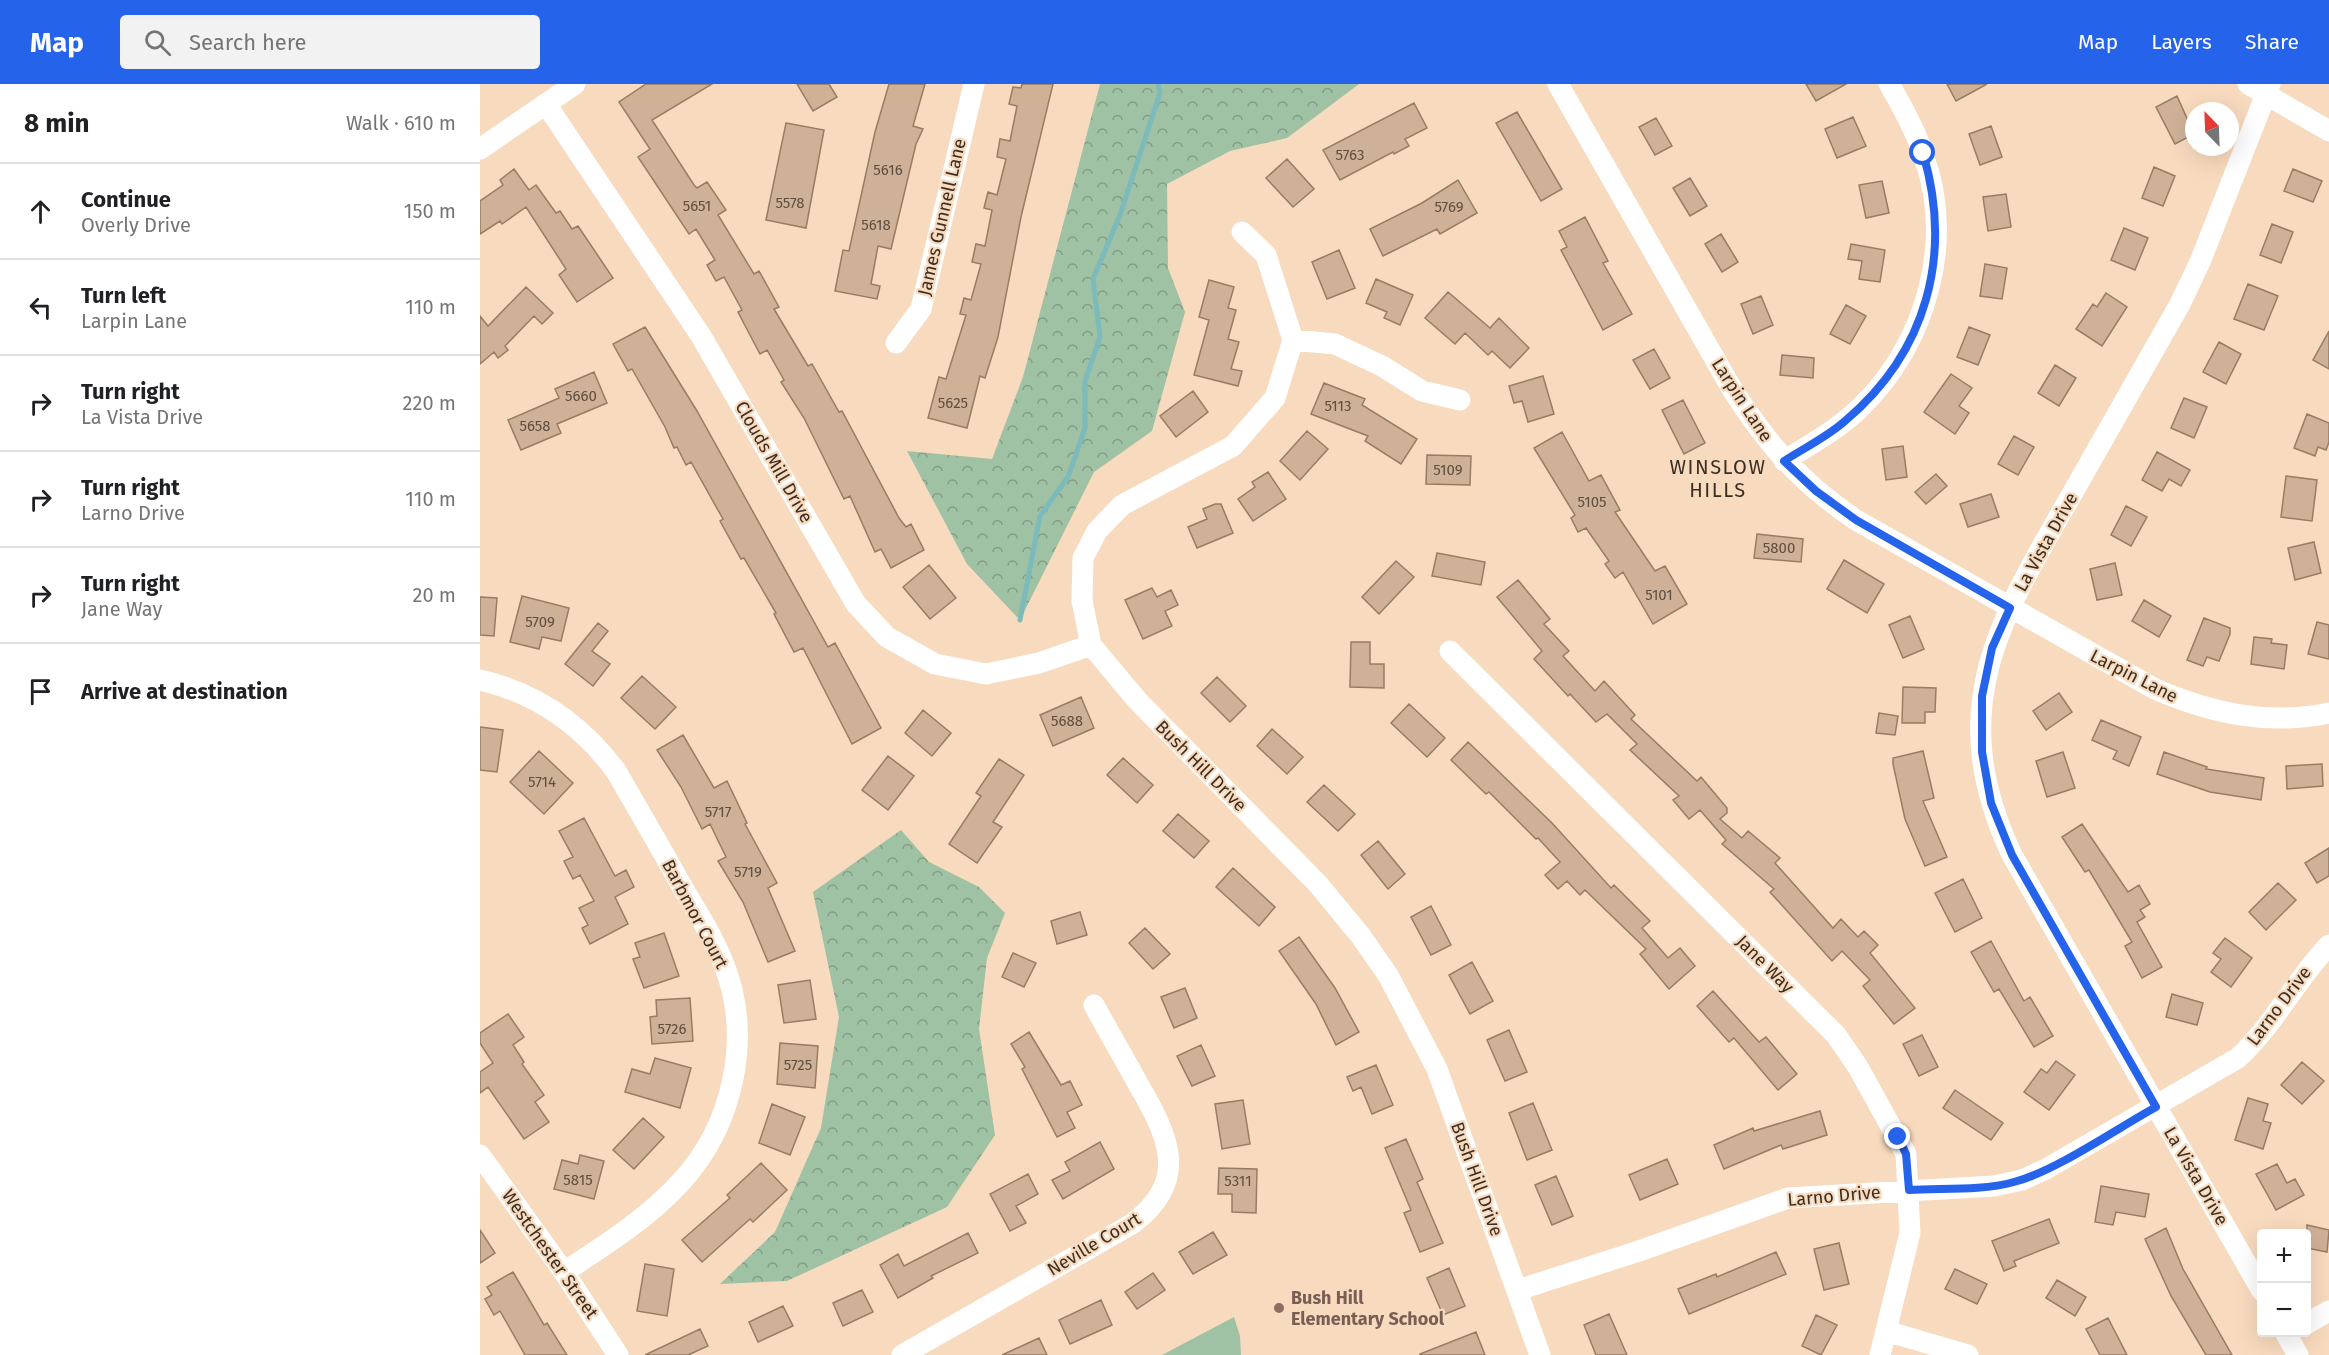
<!DOCTYPE html>
<meta charset="utf-8">
<style>
:root{--surface:#fff;--page:#f2f2f2;--text:#202124;--muted:#757577;--line:#e0e0e0;--accent:#2563eb}
body{margin:0;font-family:"Fira Sans",sans-serif;background:var(--page);color:var(--text)}
.controls{position:absolute;right:18px;bottom:18px;display:grid;overflow:hidden;border-radius:6px;box-shadow:0 6px 24px #0002}
.controls button{width:54px;height:54px;display:grid;place-items:center;padding:0;border:0;border-bottom:2px solid var(--line);background:var(--surface);color:var(--text);font:30px sans-serif}
.compass{position:absolute;left:1705px;top:18px;width:54px;height:54px;border-radius:50%;background:var(--surface);box-shadow:0 6px 24px #0002;rotate:337deg}
.stop{position:absolute;width:18px;height:18px;margin:-14px;border:4px solid #2563eb;border-radius:50%;background:#fff}
.stop.end{background:#2563eb;border-color:#fff;box-shadow:0 2px 6px #0008}
.list{margin:0;padding:0;list-style:none}
h2{display:flex;justify-content:space-between;align-items:center;height:78px;margin:0;padding:0 24px;font-size:26px}
h2 small{font-size:20px;font-weight:400;color:var(--muted)}
.list li{display:grid;grid-template-columns:39px 1fr auto;gap:18px;align-items:center;box-sizing:border-box;height:96px;padding:0 24px;border-top:2px solid var(--line)}
.list b{display:block;font-size:22px;white-space:nowrap}
.list p{margin:0;font-size:20px;white-space:nowrap;color:var(--muted)}
.list em{font-size:20px;font-style:normal;color:var(--muted)}
.icon{flex:none;width:33px;height:33px;fill:none;stroke:currentColor;stroke-width:2;stroke-linecap:round;stroke-linejoin:round}
.map{position:relative;flex:none;width:1849px;height:1271px;overflow:hidden}
header{display:flex;align-items:center;gap:36px;box-sizing:border-box;height:84px;padding:0 30px;background:var(--accent);color:#fff}
header strong{font-size:28px}
nav{display:flex;gap:33px;margin-inline-start:auto;font-size:21px}
.search{width:420px;height:54px;background:var(--page);display:flex;align-items:center;gap:15px;box-sizing:border-box;padding:0 21px;border-radius:6px;color:var(--muted);font-size:22px}
main{display:flex}
aside{flex:1;background:var(--surface)}
.map>svg:first-child{display:block}
.grass{fill:#9fc1a4}
.forest{fill:url(#forest-crowns)}
.lines{fill:none;stroke-linecap:round;stroke-linejoin:round}
.stream{stroke:#7dbabc;stroke-width:5}
.building{fill:#cfb197;stroke:#987c63;stroke-width:1.5}
.minor{stroke:#fff;stroke-width:21}
.route{stroke:#2563eb;stroke-width:8}
.education-dot{fill:#8d6e63;stroke:#f8dabe;stroke-width:2}
.labels{text-anchor:middle;stroke-width:4.5;stroke-linejoin:round;paint-order:stroke}
.number-label{font-size:15px;fill:#5f4f40}
.street-label{font-size:18px;fill:#3a2e23;stroke:#f8dabe}
.education-label{font-size:18px;font-weight:bold;fill:#785e54;stroke:#f8dabe;text-anchor:start}
.neighbourhood-label{font-size:20px;letter-spacing:1.5px;fill:#3a2e23;stroke:#f8dabe}
</style>
<header>
<strong>Map</strong>
<div class="search"><svg class="icon" aria-label="search" viewBox="0 0 24 24"><circle cx="10" cy="10" r="6"/><path d="M15 15l6 6"/></svg>Search here</div>
<nav><a>Map</a><a>Layers</a><a>Share</a></nav>
</header>
<main>
<aside>
<h2>8 min<small>Walk · 610 m</small></h2>
<ul class="list">
<li><svg class="icon" aria-label="ahead" viewBox="0 0 24 24"><path d="M12 20V5M6 11l6-6 6 6"/></svg><div><b>Continue</b><p>Overly Drive</p></div><em>150 m</em></li>
<li><svg class="icon" aria-label="left" viewBox="0 0 24 24"><path d="M17 20v-9H6M10 6l-5 5 5 5"/></svg><div><b>Turn left</b><p>Larpin Lane</p></div><em>110 m</em></li>
<li><svg class="icon" aria-label="right" viewBox="0 0 24 24"><path d="M7 20v-9h11M14 6l5 5-5 5"/></svg><div><b>Turn right</b><p>La Vista Drive</p></div><em>220 m</em></li>
<li><svg class="icon" aria-label="right" viewBox="0 0 24 24"><path d="M7 20v-9h11M14 6l5 5-5 5"/></svg><div><b>Turn right</b><p>Larno Drive</p></div><em>110 m</em></li>
<li><svg class="icon" aria-label="right" viewBox="0 0 24 24"><path d="M7 20v-9h11M14 6l5 5-5 5"/></svg><div><b>Turn right</b><p>Jane Way</p></div><em>20 m</em></li>
<li><svg class="icon" aria-label="arrive" viewBox="0 0 24 24"><path d="M6 21V4h12l-3 4 3 4H6"/></svg><div><b>Arrive at destination</b></div></li>
</ul>
</aside>
<div class="map">
<svg width="1849" height="1271" viewBox="0 0 1849 1271">
<defs>
<pattern id="forest-crowns" width="20" height="18" patternUnits="userSpaceOnUse" patternTransform="scale(1.5)"><rect width="20" height="18" fill="#9fc1a4"/><path d="M2 6a3 3 0 1 1 6 0M12 15a3 3 0 1 1 6 0" fill="none" stroke="#839d85"/></pattern>
</defs>
<rect width="100%" height="100%" fill="#f8dabe"/>
<path class="grass" d="M754 1233 760 1252 761 1271H682Z"/>
<path class="forest" d="M620 0H879L807 54 750 67 687 100 688 184 705 228 672 347 614 388 540 536 487 480 427 367 512 375 543 293Z
M421 746 449 778 499 803 525 829 507 874 499 945 515 1051 467 1123 307 1197 240 1200 295 1148 341 1044 359 933 333 808Z"/>
<g class="lines">
<path class="stream" d="M540 536 560 432 588 393 605 344V297L620 253 613 195 640 131 680 9 678 0"/>
</g>
<path class="building" d="M166 0H232L172 36 214 101 217 104 227 98 246 126 238 131 274 190 279 187 299 223 294 225 328 282 332 280 359 328 362 327 419 434 426 443 431 440 444 466 411 484 401 465 395 468 370 412 364 415 324 334 301 298 304 296 287 266 280 270 271 253 258 228 262 226 244 193 236 197 227 181 235 176 216 145 209 150 158 73 170 65 139 18Z
M317 0H349L357 13 333 27Z
M409 0H445L433 42 443 45 436 60 411 165 398 162 391 200 400 202 397 215 355 207 363 166 369 167 395 48Z
M542 0H573L541 133 518 253 505 294 500 292 487 344 448 334 459 293 466 295 486 231 480 230 484 214 491 216 501 180 492 178 496 160 505 162 512 126 504 124 508 108 517 111 526 75 517 73 520 55 530 57 537 22 529 20 533 3 541 4Z
M1326 0H1366L1336 17Z
M1467 0H1507L1476 17Z
M1697 12 1714 50 1695 60 1676 23Z
M934 19 947 44 925 55 929 62 914 70 913 68 860 96 843 66Z
M1037 28 1082 105 1061 117 1016 39Z
M1373 33 1386 62 1357 74 1345 45Z
M1176 34 1192 62 1175 71 1159 43Z
M306 39 344 46 326 144 286 136Z
M1511 42 1522 73 1500 81 1489 50Z
M807 75 834 105 813 123 786 94Z
M1674 83 1695 92 1683 122 1662 114Z
M34 85 49 106 56 101 76 129 80 127 92 145 98 142 133 194 97 218 79 191 86 185 46 123 22 140 20 137 0 150V117L23 101 20 96Z
M1813 85 1842 97 1833 118 1804 107Z
M1210 94 1227 122 1210 132 1193 104Z
M978 96 997 129 960 150 957 145 903 172 890 145 942 119Z
M1402 97 1409 129 1386 134 1379 101Z
M1526 110 1531 143 1508 147 1503 113Z
M1105 133 1128 177 1123 179 1152 230 1123 246 1081 166 1087 163 1079 147Z
M1792 140 1813 148 1801 179 1780 171Z
M1644 144 1668 154 1655 186 1631 176Z
M1241 150 1258 178 1242 188 1225 160Z
M1371 160 1405 166 1400 198 1379 195 1382 177 1368 175Z
M859 166 875 204 847 215 832 178Z
M1505 180 1527 184 1522 215 1500 212Z
M896 195 933 211 920 241 904 234 907 228 886 219Z
M729 196 754 203 748 224 756 226 748 255 759 258 751 285 762 287 758 302 714 291 729 236 719 233Z
M1768 200 1798 212 1784 246 1754 235Z
M46 203 73 229 62 240 54 232 25 262 28 266 18 274 14 268 0 280V232L8 242Z
M968 208 1010 244 1019 234 1049 264 1030 284 1012 267 1008 271 985 249 975 260 945 234Z
M1626 209 1647 223 1622 262 1596 245 1613 220 1617 223Z
M1281 212 1293 241 1273 250 1261 220Z
M1366 221 1386 232 1370 260 1350 250Z
M165 243 217 327 348 563 355 559 401 644 372 660 323 564 314 568 294 530 296 529 264 474 261 475 240 437 243 435 211 378 206 381 197 363 194 364 185 343 152 285 148 287 133 260Z
M1489 243 1510 251 1498 281 1477 273Z
M1849 247V285L1833 276Z
M1739 258 1761 270 1746 300 1723 288Z
M1174 265 1190 294 1170 305 1153 276Z
M1302 271 1334 274 1333 294 1300 291Z
M1575 281 1596 294 1579 322 1558 309Z
M114 288 127 319 77 340 81 349 41 366 28 336 79 314 75 305Z
M1471 290 1492 304 1479 322 1489 329 1475 350 1444 328Z
M1063 292 1074 330 1048 338 1042 317 1034 319 1029 302Z
M844 299 885 315 882 321 937 355 921 380 885 357 888 352 831 330Z
M713 307 728 328 696 353 680 332Z
M1704 314 1727 323 1714 354 1691 344Z
M1203 316 1225 359 1204 370 1182 326Z
M1827 330 1849 339V358L1846 366 1838 363 1835 372 1814 364Z
M827 347 848 365 820 396 800 377Z
M1082 348 1109 397 1121 391 1140 426 1135 428 1175 487 1185 482 1207 520 1173 540 1143 488 1135 494 1125 480 1129 477 1106 444 1098 448 1091 434 1095 431 1054 364Z
M1534 352 1554 363 1538 391 1518 380Z
M1423 362 1427 393 1406 396 1402 365Z
M1677 368 1710 386 1701 402 1689 395 1682 407 1662 396Z
M947 371 991 372 990 401 946 400Z
M788 388 806 415 773 437 758 415 775 403 772 398Z
M1456 390 1467 402 1446 420 1435 408Z
M1806 392 1837 396 1832 437 1801 433Z
M1511 410 1519 433 1488 443 1480 420Z
M735 420H741L753 449 717 464 708 443 727 435 723 425Z
M1646 422 1667 433 1651 462 1631 451Z
M1277 450 1323 455 1321 478 1274 474Z
M1834 458 1841 489 1815 496 1808 464Z
M957 469 1005 478 1001 501 952 492Z
M1364 476 1404 500 1387 529 1347 505Z
M916 477 934 493 899 530 882 513Z
M1635 479 1642 511 1617 516 1610 485Z
M449 481 476 514 450 535 423 503Z
M1038 496 1070 535 1064 540 1089 567 1083 572 1115 607 1124 597 1155 631 1151 635 1217 697 1221 693 1247 724V729L1240 735 1262 754 1268 747 1300 774 1295 779 1353 844 1361 835 1378 853 1384 847 1398 861 1390 869 1435 924 1414 940 1383 902 1390 896 1362 867 1352 877 1290 808 1294 805 1242 760 1246 756 1220 726 1209 735 1193 716 1199 712 1150 666 1157 660 1127 630 1116 638 1090 610 1088 612 1054 575 1062 567 1017 513Z
M672 504 677 513 691 506 698 521 685 527 692 542 663 555 645 516Z
M42 512 89 524 81 557 62 553 59 565 30 558Z
M0 513 17 514 14 552 0 551Z
M1664 516 1691 532 1679 553 1652 537Z
M1430 532 1444 565 1423 574 1409 541Z
M1724 534 1750 544V550L1739 577 1727 573 1723 582 1707 576Z
M1837 538 1849 541V575L1828 570Z
M118 539 128 547 112 567 130 580 113 602 85 580Z
M1774 553 1792 555 1791 559 1807 561 1804 585 1771 580Z
M871 558H890V580H904V604L870 603Z
M162 592 196 623 175 645 141 614Z
M737 593 766 622 750 638 721 609Z
M1423 603 1456 604 1455 628H1445V639H1422Z
M1579 609 1592 628 1566 646 1553 627Z
M601 613 614 644 573 662 560 631Z
M929 620 965 654 947 673 911 639Z
M443 626 471 649 452 672 425 649Z
M1399 629 1418 632 1415 651 1396 649Z
M1621 636 1661 653 1649 682 1633 675 1637 667 1612 656Z
M0 643 23 646 17 688 0 686Z
M792 645 823 673 807 690 777 662Z
M203 651 234 704 247 697 267 739 265 740 297 799 288 804 315 867 288 878 263 818 238 777 246 773 230 740 222 745 201 703 177 666Z
M988 658 1072 739 1131 804 1134 801 1170 837 1162 844 1188 874 1200 864 1215 882 1189 905 1160 870 1166 865 1105 806 1100 811 1087 797 1078 805 1065 791 1080 778 1058 754 1056 755 1009 708 1006 710 971 676Z
M59 667 93 699 64 730 30 698Z
M1443 667 1454 714 1443 717 1467 773 1445 782 1425 735 1413 680V674Z
M1583 668 1595 704 1567 713 1556 677Z
M1684 668 1727 683 1726 685 1784 694 1781 716 1730 708 1677 690Z
M408 672 434 692 408 726 382 706Z
M643 674 673 701 657 719 627 691Z
M519 675 544 691 513 738 522 743 497 779 469 760 501 712 496 709Z
M1842 680 1843 702 1807 705 1806 682Z
M844 701 875 730 858 747 827 718Z
M698 730 729 757 714 774 683 747Z
M104 734 135 792 146 786 154 803 135 813 148 840 110 860 102 844 108 841 99 824 114 817 100 791 93 795 84 777 93 773 79 747Z
M1602 740 1648 808 1659 801 1670 820 1660 826 1665 833 1657 838 1682 883 1662 894 1645 862 1652 858 1609 786 1605 788 1582 753Z
M898 757 925 790 908 805 881 771Z
M1849 764V792L1837 799 1825 779Z
M753 784 795 823 779 842 736 803Z
M1483 795 1502 834 1475 848 1455 809Z
M1798 799 1816 816 1786 846 1769 828Z
M951 822 971 861 951 871 931 833Z
M600 828 607 851 577 860 571 837Z
M665 844 690 870 673 885 649 859Z
M184 849 199 892 164 904 153 875 160 873 155 859Z
M819 853 855 904 879 948 856 961 836 920 799 867Z
M1745 854 1772 874 1751 903 1731 888 1741 875 1733 869Z
M1511 857 1544 917 1550 913 1573 952 1554 963 1519 905 1514 908 1491 868Z
M533 869 556 879 544 903 522 893Z
M992 878 1013 917 990 930 969 891Z
M330 896 336 935 304 939 298 901Z
M705 904 717 934 694 944 681 913Z
M1233 907 1279 958 1286 953 1317 990 1298 1006 1254 954 1249 958 1217 922Z
M1692 910 1723 919 1717 941 1686 933Z
M210 914 213 957 172 960 170 933 177 932 176 916Z
M28 930 44 953 33 961 44 978 42 980 64 1011 55 1018 69 1038 44 1055 8 1003 0 1009V988L13 979 0 959V949Z
M1029 946 1047 988 1025 997 1007 956Z
M549 948 581 1001 590 997 602 1021 587 1028 595 1044 577 1053 542 985 545 983 531 960Z
M1442 951 1458 983 1439 992 1423 960Z
M300 959 338 962 335 1004 297 1000Z
M721 961 735 992 712 1002 697 972Z
M175 974 211 984 200 1024 145 1008 152 985 170 990Z
M1576 977 1595 991 1569 1026 1544 1008 1561 985 1567 989Z
M1822 978 1844 997 1822 1020 1801 1001Z
M896 981 913 1021 892 1030 881 1003 873 1007 867 993Z
M1475 1006 1523 1039 1511 1056 1463 1024Z
M1768 1014 1788 1020 1783 1037 1791 1039 1783 1065 1755 1056Z
M763 1016 770 1060 742 1065 735 1020Z
M1053 1019 1072 1066 1047 1076 1029 1029Z
M292 1020 325 1033 310 1071 279 1059Z
M1340 1027 1347 1051 1303 1065 1301 1061 1244 1085 1234 1061 1273 1044 1274 1047Z
M163 1034 184 1053 154 1085 133 1066Z
M926 1055 943 1095 937 1098 963 1159 940 1168 924 1129 931 1126 905 1064Z
M620 1058 634 1085 583 1115 572 1096 590 1087 585 1078Z
M100 1071 124 1077 114 1115 74 1105 82 1076 98 1080Z
M1187 1075 1198 1100 1160 1116 1149 1091Z
M281 1079 307 1106 273 1138 270 1135 222 1178 202 1156 250 1114 247 1111Z
M1797 1080 1807 1099 1815 1095 1824 1111 1796 1126 1776 1090Z
M739 1084 777 1085 776 1129 752 1128V1110H738Z
M548 1090 558 1110 536 1122 546 1139 530 1147 510 1110Z
M1076 1092 1093 1132 1072 1141 1055 1101Z
M1621 1102 1669 1110 1665 1133 1636 1128 1633 1141 1615 1138Z
M1569 1135 1579 1159 1534 1177 1536 1182 1524 1187 1512 1157Z
M1827 1141 1849 1146 1847 1168 1827 1164Z
M1686 1144 1703 1185 1752 1271H1726L1691 1212 1665 1155Z
M0 1146 15 1169 0 1179Z
M733 1148 747 1171 713 1190 699 1168Z
M488 1149 498 1169 451 1192 453 1194 418 1214 400 1181 418 1170 424 1182Z
M1359 1159 1369 1200 1344 1206 1334 1165Z
M1296 1168 1306 1190 1209 1230 1198 1205 1236 1190 1237 1193Z
M165 1180 194 1185 187 1232 157 1227Z
M969 1184 985 1222 963 1231 947 1194Z
M1475 1185 1507 1200 1497 1220 1465 1205Z
M33 1188 64 1241 67 1239 87 1271H45L20 1227 14 1231 5 1215 12 1211 7 1203Z
M673 1189 685 1206 657 1225 645 1208Z
M1577 1196 1606 1213 1595 1232 1566 1214Z
M382 1206 393 1228 363 1242 353 1219Z
M621 1216 632 1241 590 1260 579 1236Z
M303 1222 313 1242 278 1258 269 1238Z
M1129 1230 1147 1271H1116L1104 1241Z
M1336 1231 1357 1241 1341 1271 1322 1262Z
M1628 1234 1647 1271H1620L1606 1245Z
M220 1245 228 1262 208 1271H165Z
M996 1248 1005 1271H940V1270Z
M559 1254 567 1271H522Z"/>
<g class="lines">
<path class="minor" d="M1078 0 1252 305C1287 360 1321 399 1376 436L1675 605C1731 629 1788 642 1849 629
M1768 0 1849 47
M66 20 221 252 376 520 407 553 455 580 506 590 559 579 611 561
M0 65 95 0
M762 148 786 171 813 256 795 314 753 362 642 421 617 447 603 474 602 517 611 561 657 616 838 800 880 851 908 891 957 985 1060 1271
M813 256 855 260 902 282 942 307 980 316
M416 259 441 225 494 0
M1304 377C1331 360 1359 345 1382 322 1447 257 1475 157 1443 70 1435 45 1422 22 1409 0
M970 567 1356 951 1378 983 1426 1070 1430 1149 1400 1271
M0 596C56 609 102 641 136 687 159 727 182 766 204 806 218 829 233 853 243 878 273 952 254 1041 200 1099 168 1134 124 1162 84 1188
M0 1071 84 1188 138 1271
M1038 1206 1159 1167 1308 1114 1514 1102 1542 1096 1566 1085 1758 974C1796 938 1815 897 1849 861
M1782 1207 1532 771C1463 624 1519 537 1592 410 1628 347 1664 284 1700 220L1720 178 1790 0
M1826 1240 1849 1227
M1406 1247 1488 1271
M1805 1248 1818 1271
M422 1271 652 1140C712 1095 687 1050 657 998 643 972 628 947 614 921"/>
</g>
<g class="lines">
<path class="route" d="M1418 1053 1426 1070 1429 1106C1463 1104 1501 1107 1534 1098 1576 1087 1636 1045 1676 1023L1532 771 1511 719 1502 668V612L1512 564 1530 524 1376 436 1336 407 1304 377C1324 364 1347 353 1365 337 1447 268 1473 171 1443 69"/>
</g>
<circle class="education-dot" cx="799" cy="1224" r="6"/>
<g class="labels">
<g class="number-label">
<text x="870" y="76">5763</text>
<text x="408" y="91">5616</text>
<text x="310" y="124">5578</text>
<text x="217" y="127">5651</text>
<text x="969" y="128">5769</text>
<text x="396" y="146">5618</text>
<text x="101" y="317">5660</text>
<text x="473" y="324">5625</text>
<text x="858" y="327">5113</text>
<text x="55" y="347">5658</text>
<text x="968" y="391">5109</text>
<text x="1112" y="423">5105</text>
<text x="1299" y="469">5800</text>
<text x="1179" y="516">5101</text>
<text x="60" y="543">5709</text>
<text x="587" y="642">5688</text>
<text x="62" y="703">5714</text>
<text x="238" y="733">5717</text>
<text x="268" y="793">5719</text>
<text x="192" y="950">5726</text>
<text x="318" y="986">5725</text>
<text x="98" y="1101">5815</text>
<text x="758" y="1102">5311</text>
</g>
<g class="street-label">
<text transform="translate(462 133) rotate(-77)" y="6">James Gunnell Lane</text>
<text transform="translate(1262 316) rotate(57)" y="6">Larpin Lane</text>
<text transform="translate(294 378) rotate(60)" y="6">Clouds Mill Drive</text>
<text transform="translate(1566 458) rotate(-61)" y="6">La Vista Drive</text>
<text transform="translate(1654 592) rotate(27)" y="6">Larpin Lane</text>
<text transform="translate(721 682) rotate(45)" y="6">Bush Hill Drive</text>
<text transform="translate(215 830) rotate(62)" y="6">Barbmor Court</text>
<text transform="translate(1285 880) rotate(45)" y="6">Jane Way</text>
<text transform="translate(1799 922) rotate(-53)" y="6">Larno Drive</text>
<text transform="translate(1716 1092) rotate(60)" y="6">La Vista Drive</text>
<text transform="translate(997 1095) rotate(70)" y="6">Bush Hill Drive</text>
<text transform="translate(1354 1112) rotate(-5)" y="6">Larno Drive</text>
<text transform="translate(614 1160) rotate(-31)" y="6">Neville Court</text>
<text transform="translate(70 1170) rotate(55)" y="6">Westchester Street</text>
</g>
<g class="education-label">
<text x="811" y="1220">Bush Hill<tspan x="811" dy="21">Elementary School</tspan></text>
</g>
<g class="neighbourhood-label">
<text x="1238" y="390">WINSLOW<tspan x="1238" dy="23">HILLS</tspan></text>
</g>
</g>
</svg>
<div class="controls">
<button>+</button>
<button>−</button>
</div>
<svg class="compass" viewBox="-18 -18 36 36"><path d="M0-13l5 13h-10z" fill="#e53935"/><path d="M0 13l5-13h-10z" fill="#757577"/></svg>
<div class="stop" style="left:1443px;top:69px"></div>
<div class="stop end" style="left:1418px;top:1053px"></div>
</div>
</main>
